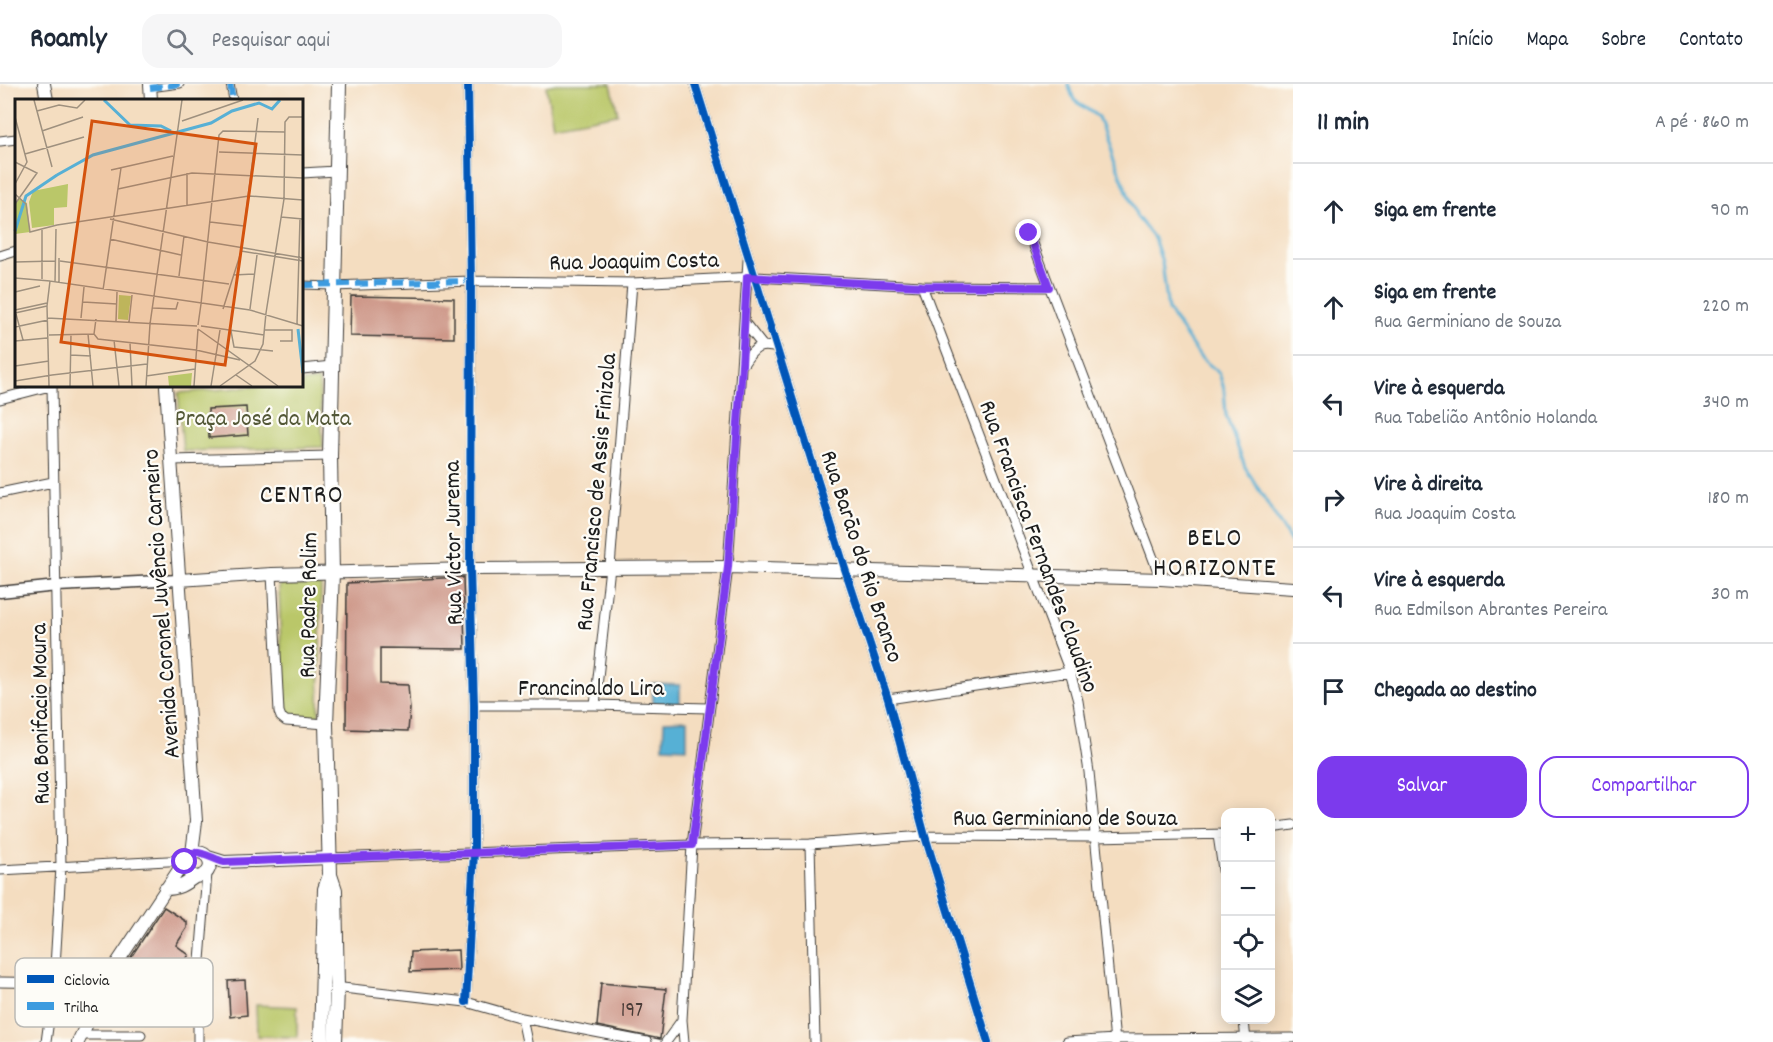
<!DOCTYPE html>
<html lang="pt">
<meta charset="utf-8">
<style>
:root{--surface:#fff;--page:#f6f6f7;--text:#1f2937;--muted:#747a83;--line:#e0e1e3;--accent:#7c3aed}
body{margin:0;font-family:Dekko,sans-serif;background:var(--page);color:var(--text)}
.controls{position:absolute;right:18px;bottom:18px;display:grid;overflow:hidden;border-radius:12px;box-shadow:0 3px 15px #0003}
.controls button{width:54px;height:54px;display:grid;place-items:center;padding:0;border:0;border-bottom:2px solid var(--line);background:var(--surface);color:var(--text);font:30px sans-serif}
.stop{position:absolute;width:18px;height:18px;margin:-14px;border:4px solid #7c3aed;border-radius:50%;background:#fff}
.stop.end{background:#7c3aed;border-color:#fff;box-shadow:0 2px 6px #0008}
.list{margin:0;padding:0;list-style:none}
h2{display:flex;justify-content:space-between;align-items:center;height:78px;margin:0;padding:0 24px;font-size:26px}
h2 small{font-size:20px;font-weight:400;color:var(--muted)}
.list li{display:grid;grid-template-columns:39px 1fr auto;gap:18px;align-items:center;box-sizing:border-box;height:96px;padding:0 24px;border-top:2px solid var(--line)}
.list b{display:block;font-size:22px;white-space:nowrap}
.list p{margin:0;font-size:20px;white-space:nowrap;color:var(--muted)}
.list em{font-size:20px;font-style:normal;color:var(--muted)}
.actions{display:flex;gap:12px;padding:18px 24px}
.actions a{flex:1;padding:14px 0;border:2px solid var(--accent);border-radius:18px;text-align:center;font-size:21px;color:var(--accent)}
.actions .main{background:var(--accent);color:#fff}
.icon{flex:none;width:33px;height:33px;fill:none;stroke:currentColor;stroke-width:2;stroke-linecap:round;stroke-linejoin:round}
.map{position:relative;flex:none;width:1293px;height:958px;overflow:hidden}
header{display:flex;align-items:center;gap:36px;box-sizing:border-box;height:84px;padding:0 30px;background:var(--surface);border-bottom:2px solid var(--line)}
header strong{font-size:28px}
nav{display:flex;gap:33px;margin-inline-start:auto;font-size:21px}
.search{width:420px;height:54px;background:var(--page);display:flex;align-items:center;gap:15px;box-sizing:border-box;padding:0 21px;border-radius:18px;color:var(--muted);font-size:22px}
main{display:flex}
aside{flex:1;background:var(--surface)}
.map>svg:first-child{display:block}
.green{fill:#bac769;stroke:#6b7242;stroke-width:1.5}
.water{fill:#57b0d5;stroke:#3a6678;stroke-width:1.5}
.lines{fill:none;stroke-linecap:round;stroke-linejoin:round}
.stream{stroke:#57b0d5;stroke-width:3}
.building{fill:#ce9889}
.pedestrian-casing{stroke:#3c3935;stroke-width:9}
.minor-casing{stroke:#3c3935;stroke-width:11}
.tertiary-casing{stroke:#3c3935;stroke-width:13}
.secondary-casing{stroke:#3c3935;stroke-width:14}
.primary-casing{stroke:#3c3935;stroke-width:16}
.pedestrian{stroke:#fff;stroke-width:7}
.minor{stroke:#fff;stroke-width:9}
.tertiary{stroke:#fff;stroke-width:10}
.secondary{stroke:#fff;stroke-width:12}
.primary{stroke:#fff;stroke-width:14}
.quiet{stroke:#3c9bdf;stroke-width:6;stroke-dasharray:12 6;stroke-linecap:butt}
.cycleway-casing{stroke:#fdfcf7;stroke-width:11}
.cycleway{stroke:#0057b8;stroke-width:8}
.route{stroke:#7c3aed;stroke-width:8}
.labels{text-anchor:middle;stroke-width:4.5;stroke-linejoin:round;paint-order:stroke}
.number-label{font-size:21px;fill:#483b37}
.street-label{font-size:24px;fill:#1c1c1c;stroke:#fdfcf7}
.park-label{font-size:24px;fill:#535837;stroke:#fdfcf7}
.neighbourhood-label{font-size:26px;letter-spacing:1.5px;fill:#1c1c1c;stroke:#fdfcf7}
.inset-river{fill:none;stroke:#57b0d5;stroke-width:3}
.inset-road{fill:none;stroke:#9e907e;stroke-width:1.5}
.view{fill:#d4530e;fill-opacity:0.15;stroke:#d4530e;stroke-width:3}
.inset-edge{fill:none;stroke:#1c1c1c;stroke-width:3}
.key{fill:#fdfcf7;stroke:#bab9b5;stroke-width:1.5}
.key-label{font-size:16px;fill:#1c1c1c}
</style>
<header>
<strong>Roamly</strong>
<div class="search"><svg class="icon" aria-label="search" viewBox="0 0 24 24"><circle cx="10" cy="10" r="6"/><path d="M15 15l6 6"/></svg>Pesquisar aqui</div>
<nav><a>Início</a><a>Mapa</a><a>Sobre</a><a>Contato</a></nav>
</header>
<main>
<div class="map">
<svg width="1293" height="958" viewBox="0 0 1293 958">
<rect width="100%" height="100%" fill="#fdfcf7"/>
<filter id="ink" filterUnits="userSpaceOnUse"><feTurbulence type="fractalNoise" baseFrequency=".0167" numOctaves="2"/><feDisplacementMap in="SourceGraphic" scale="12" xChannelSelector="R" yChannelSelector="G"/><feConvolveMatrix kernelMatrix="1 2 1 2 8 2 1 2 1" color-interpolation-filters="sRGB"/></filter>
<filter id="wash" filterUnits="userSpaceOnUse"><feTurbulence type="fractalNoise" baseFrequency=".008" numOctaves="4" result="noise"/><feDisplacementMap in="SourceGraphic" scale="24" xChannelSelector="R" yChannelSelector="G"/><feGaussianBlur stdDeviation="1.35" result="paint"/><feColorMatrix in="noise" values="0 0 0 0 0 0 0 0 0 0 0 0 0 0 0 0 0 1.4 0 .05"/><feComposite in="paint" operator="in"/></filter>
<g filter="url(#wash)">
<rect width="100%" height="100%" fill="#f4ddc0"/>
<path class="green" d="M556 0H611L618 30 553 42 546 2Z
M319 296 323 363 183 367 178 309 261 302H302V298Z
M279 501H321L319 632 283 633Z
M256 921 297 923V953L257 952Z"/>
<path class="water" d="M652 600 680 601V620L653 619Z
M687 636V664L663 663 664 637Z"/>
<g class="lines">
<path class="stream" d="M1068 0 1074 16 1098 33 1137 133 1154 154 1162 178 1168 226 1200 273 1219 289 1224 305 1226 331 1245 383 1293 461"/>
</g>
<g id="blocks">
<path class="building" d="M351 212 454 214V254L350 252Z
M246 323 248 351 209 354 208 325Z
M463 493 465 565 380 564V600L408 601 410 625 408 647 346 645 347 499Z
M164 823 187 838V844L176 861 189 871 181 882 185 886 178 894H171L149 880 143 887 129 876Z
M458 866 459 886 410 888 411 868Z
M245 896 247 931 230 933 228 897Z
M601 899 666 905 660 955 597 942Z"/>
</g>
</g>
<g filter="url(#ink)">
<use href="#blocks" fill-opacity="0" stroke="#3c3935" stroke-width="1.5"/>
<g class="lines">
<g class="pedestrian-casing">
<path id="pedestrian" d="M230 0 233 16
M150 4 180 0
M302 201 333 202"/>
</g>
<g class="minor-casing">
<path id="minor" d="M695 0 845 485 888 615 925 752 988 958
M0 57 16 55
M302 89 336 87
M1029 149 1161 495
M0 172 16 167
M333 202 471 197 632 199 755 193 922 202 1049 203
M922 202 1070 588 1078 617 1089 688 1115 958
M744 238 763 262
M744 279C754 264 759 259 777 264
M302 285 332 282
M0 315 50 302
M172 376 330 372
M0 409 53 398
M272 490 279 628 281 633 286 637 326 640
M888 615 1070 588
M474 621H595L708 624
M595 621 610 483 632 199
M1270 744 1293 741
M1218 751 1226 806
M810 760 815 958
M330 774 692 761 810 760 925 752 1095 753 1226 750
M0 786 186 776
M0 898 198 901
M334 903 466 918 522 934 647 958
M466 918 474 768V621L470 485 471 197 468 0
M522 934 527 958
M1244 936 1246 958
M81 951H141
M46 958 54 899 61 783 52 302
M198 958V901L207 789
M666 958 682 936
M684 958 682 936 692 761 728 483 748 176
M1067 958 1115 955 1293 954"/>
</g>
<g class="tertiary-casing">
<path id="tertiary" d="M0 508 57 502 179 496"/>
</g>
<g class="secondary-casing">
<path id="secondary" d="M44 0 47 16
M150 0 151 16
M166 302 196 737 192 769
M179 496 272 490 470 485 728 483 1161 495 1293 504
M208 773 224 778 330 774
M165 805C178 805 184 801 195 793
M78 958 115 882 188 772C209 757 221 792 195 793L186 786 185 779"/>
</g>
<g class="primary-casing">
<path id="primary" d="M321 958 325 805 330 791
M335 958 337 904 335 806 330 791 326 640 332 489 330 372 339 0"/>
</g>
<use href="#pedestrian" class="pedestrian"/>
<use href="#minor" class="minor"/>
<use href="#tertiary" class="tertiary"/>
<use href="#secondary" class="secondary"/>
<use href="#primary" class="primary"/>
<path class="quiet" d="M230 0 233 16
M150 4 180 0
M302 201 471 197"/>
<g class="cycleway-casing">
<path id="cycleway" d="M695 0 845 485 888 615 925 752 988 958
M466 918 474 768V621L470 485 471 197 468 0"/>
</g>
<use href="#cycleway" class="cycleway"/>
</g>
</g>
<g class="lines" filter="url(#ink)">
<path class="route" d="M185 778 192 769C202 767 213 775 224 778L692 761 728 483 742 281 747 193 922 202 1049 203 1029 149"/>
</g>
<g class="labels">
<g class="number-label">
<text x="632" y="932">197</text>
</g>
<g class="street-label">
<text transform="translate(634 176) rotate(-1)" y="8">Rua Joaquim Costa</text>
<text transform="translate(595 408) rotate(-85)" y="8">Rua Francisco de Assis Finizola</text>
<text transform="translate(452 459) rotate(-91)" y="8">Rua Victor Jurema</text>
<text transform="translate(1040 462) rotate(70)" y="8">Rua Francisca Fernandes Claudino</text>
<text transform="translate(863 472) rotate(72)" y="8">Rua Barāo do Rio Branco</text>
<text transform="translate(160 520) rotate(-94)" y="8">Avenida Coronel Juvêncio Carneiro</text>
<text transform="translate(307 521) rotate(-89)" y="8">Rua Padre Rolim</text>
<text x="591" y="611">Francinaldo Lira</text>
<text transform="translate(39 630) rotate(-91)" y="8">Rua Bonifacio Moura</text>
<text x="1065" y="741">Rua Germiniano de Souza</text>
</g>
<g class="park-label">
<text x="263" y="341">Praça José da Mata</text>
</g>
<g class="neighbourhood-label">
<text x="302" y="418">CENTRO</text>
<text x="1215" y="461">BELO<tspan x="1215" dy="30">HORIZONTE</tspan></text>
</g>
</g>
<g transform="translate(15 15)">
<rect width="288" height="288" fill="#f4ddc0"/>
<path d="M53 85 52 108 39 109V126L17 129 14 103 18 92ZM4 99 12 104 15 133 0 135V105ZM104 196 116 197 113 221 103 220ZM177 274 176 287H154L153 277Z" fill="#bac769"/>
<path class="inset-river" d="M89 1 115 26 146 27 156 32M42 76 78 56 196 24 217 12 244 4 257 10 265 1M0 132 11 97 42 76M283 230 288 274"/>
<path class="inset-road" d="M19 1 37 68M22 12 44 6 62 9 70 1M0 18 12 63 0 85M167 22 228 1M27 32 68 18M204 53 288 56M10 55 69 38M0 63 22 74 0 105M96 71 158 57M172 74V106M103 90 177 74 288 79M0 95 11 105 15 133 42 126M266 118 288 120M95 120 193 143 288 159M195 123 229 127M42 126 234 97 288 101M27 131V180M95 140 166 156M226 152 288 162M45 162 214 185M0 163 40 162M218 176 239 175M164 177 169 137M0 179 35 182M40 183 41 130M44 183V159M88 191 106 69M0 193 25 187M68 203 102 205M186 205 204 36 208 32 270 33M138 209 161 210 163 203M208 210 226 153 243 19M235 210 242 156M0 211 32 204M0 214 32 207M251 214 269 100 270 23 274 18H288M1 215 8 241M32 219 182 227M66 219 69 188M101 222 102 193M114 223 117 196M135 225 167 1M282 225 285 119M183 226 186 205M186 227 249 236M0 228 33 221M183 230 263 287M250 231H277V242H265M216 232 219 248 258 252M73 235 78 287M79 235 83 240 181 251 225 261M34 236 79 235 81 220M99 241 104 287M0 242 32 239M115 244 117 287M55 256 76 257M0 267 34 262M37 276 132 265M221 276 237 287M131 277 180 270M0 282 37 276M34 287 32 207 35 182 235 211 288 227M55 287 56 235M131 287 135 225M179 287 183 230M196 287 205 231M205 287 240 262 248 245 251 214"/>
<path class="view" d="M77 22 241 45 210 266 46 243Z"/>
<rect width="288" height="288" class="inset-edge"/>
</g>
<rect x="15" y="874" width="198" height="69" rx="9" class="key"/>
<rect x="27" y="891" width="27" height="8" fill="#0057b8"/>
<rect x="27" y="918" width="27" height="8" fill="#3c9bdf"/>
<g class="key-label">
<text x="64" y="901">Ciclovia</text>
<text x="64" y="928">Trilha</text>
</g>
</svg>
<div class="controls">
<button>+</button>
<button>−</button>
<button><svg class="icon" aria-label="locate" viewBox="0 0 24 24"><circle cx="12" cy="12" r="6"/><path d="M12 2v4M12 18v4M2 12h4M18 12h4"/></svg></button>
<button><svg class="icon" aria-label="layers" viewBox="0 0 24 24"><path d="M12 4l9 5-9 5-9-5zM3 14l9 5 9-5"/></svg></button>
</div>
<div class="stop" style="left:185px;top:778px"></div>
<div class="stop end" style="left:1029px;top:149px"></div>
</div>
<aside>
<h2>11 min<small>A pé · 860 m</small></h2>
<ul class="list">
<li><svg class="icon" aria-label="ahead" viewBox="0 0 24 24"><path d="M12 20V5M6 11l6-6 6 6"/></svg><div><b>Siga em frente</b></div><em>90 m</em></li>
<li><svg class="icon" aria-label="ahead" viewBox="0 0 24 24"><path d="M12 20V5M6 11l6-6 6 6"/></svg><div><b>Siga em frente</b><p>Rua Germiniano de Souza</p></div><em>220 m</em></li>
<li><svg class="icon" aria-label="left" viewBox="0 0 24 24"><path d="M17 20v-9H6M10 6l-5 5 5 5"/></svg><div><b>Vire à esquerda</b><p>Rua Tabelião Antônio Holanda</p></div><em>340 m</em></li>
<li><svg class="icon" aria-label="right" viewBox="0 0 24 24"><path d="M7 20v-9h11M14 6l5 5-5 5"/></svg><div><b>Vire à direita</b><p>Rua Joaquim Costa</p></div><em>180 m</em></li>
<li><svg class="icon" aria-label="left" viewBox="0 0 24 24"><path d="M17 20v-9H6M10 6l-5 5 5 5"/></svg><div><b>Vire à esquerda</b><p>Rua Edmilson Abrantes Pereira</p></div><em>30 m</em></li>
<li><svg class="icon" aria-label="arrive" viewBox="0 0 24 24"><path d="M6 21V4h12l-3 4 3 4H6"/></svg><div><b>Chegada ao destino</b></div></li>
</ul>
<div class="actions"><a class="main">Salvar</a><a>Compartilhar</a></div>
</aside>
</main>
